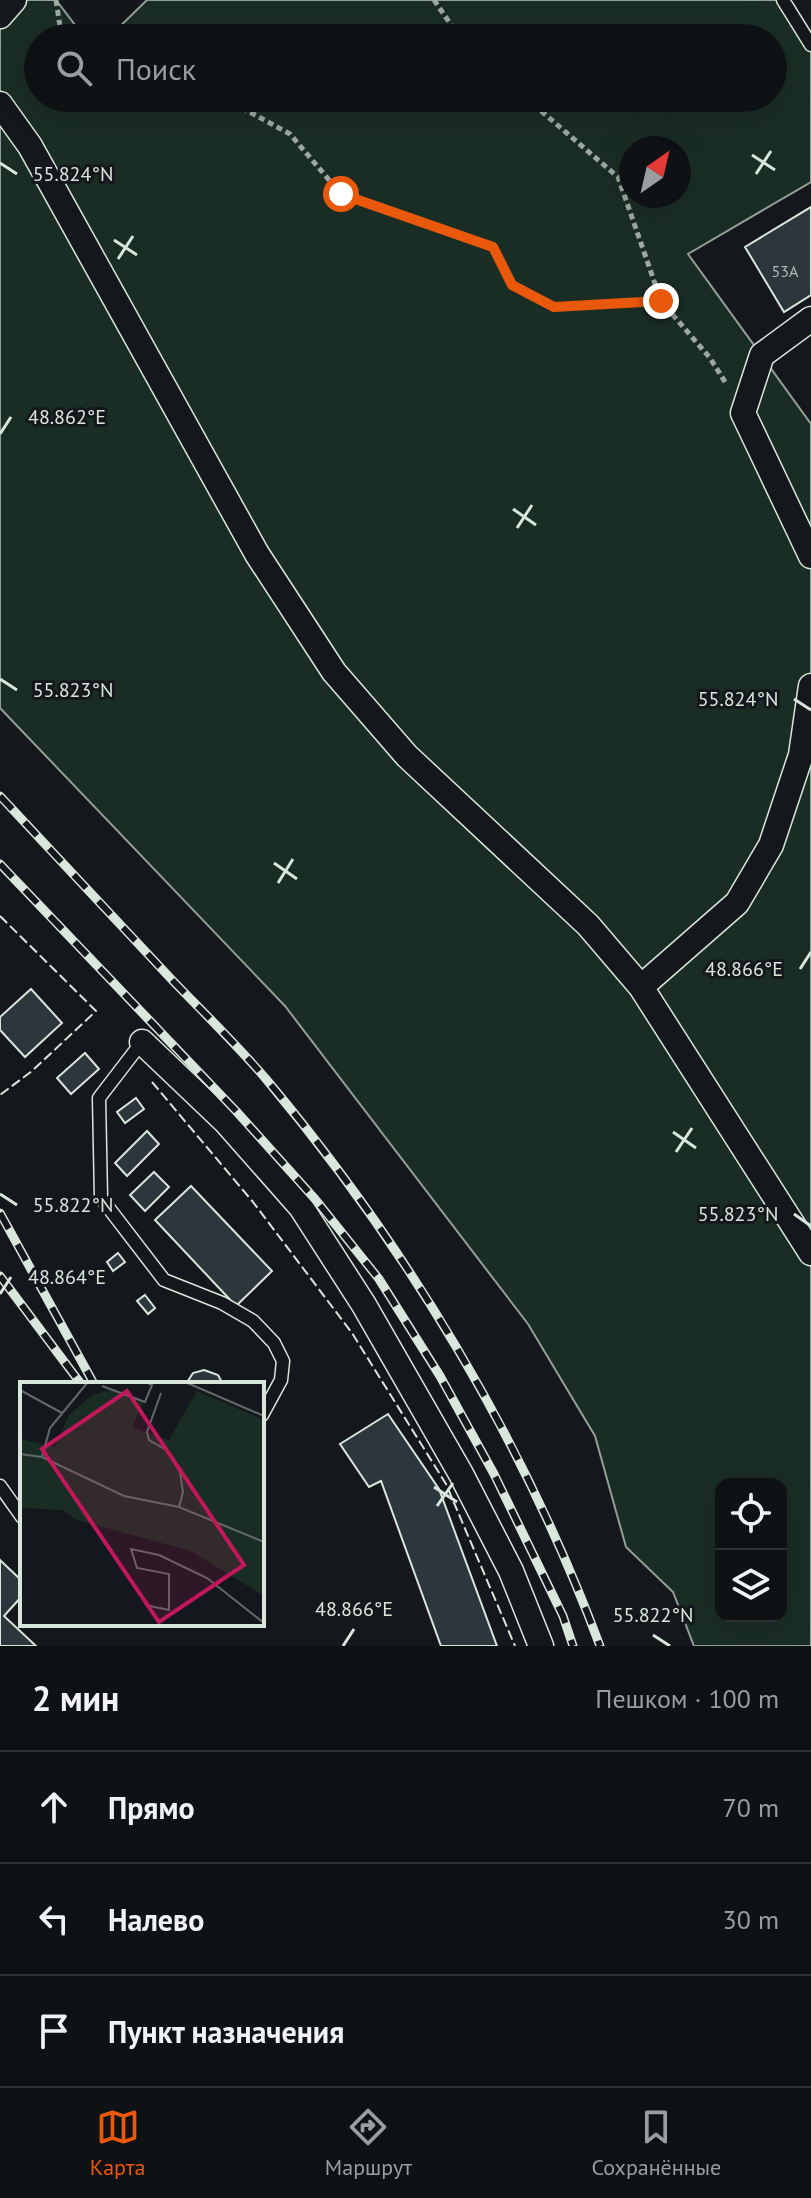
<!DOCTYPE html>
<html lang="ru">
<meta charset="utf-8">
<style>
:root{--surface:#0f1215;--page:#1d2022;--text:#f1f3f6;--muted:#9b9ea0;--line:#2f3234;--accent:#ea580c}
body{margin:0;font-family:"PT Sans",sans-serif;background:var(--page);color:var(--text)}
.controls{position:absolute;right:24px;bottom:24px;display:grid;overflow:hidden;border-radius:16px;box-shadow:0 8px 32px #0002}
.controls button{width:72px;height:72px;display:grid;place-items:center;padding:0;border:0;border-bottom:2px solid var(--line);background:var(--surface);color:var(--text);font:40px sans-serif}
.compass{position:absolute;left:619px;top:136px;width:72px;height:72px;border-radius:50%;background:var(--surface);box-shadow:0 8px 32px #0002;rotate:34deg}
.stop{position:absolute;width:24px;height:24px;margin:-18px;border:6px solid #ea580c;border-radius:50%;background:#fff}
.stop.end{background:#ea580c;border-color:#fff;box-shadow:0 2px 8px #0008}
.list{margin:0;padding:0;list-style:none}
h2{display:flex;justify-content:space-between;align-items:center;height:104px;margin:0;padding:0 32px;font-size:34px}
h2 small{font-size:26px;font-weight:400;color:var(--muted)}
.list li{display:grid;grid-template-columns:52px 1fr auto;gap:24px;align-items:center;box-sizing:border-box;height:112px;padding:0 32px;border-top:2px solid var(--line)}
.list b{display:block;font-size:30px;white-space:nowrap}
.list em{font-size:26px;font-style:normal;color:var(--muted)}
.icon{flex:none;width:44px;height:44px;fill:none;stroke:currentColor;stroke-width:2;stroke-linecap:round;stroke-linejoin:round}
.map{position:relative;flex:none;width:811px;height:1646px;overflow:hidden}
.search{position:absolute;background:var(--surface);box-shadow:0 8px 32px #0002;left:24px;right:24px;top:24px;height:88px;display:flex;align-items:center;gap:20px;box-sizing:border-box;padding:0 28px;border-radius:44px;color:var(--muted);font-size:30px}
.sheet{height:440px;background:var(--surface)}
nav{display:flex;justify-content:space-around;align-items:center;box-sizing:border-box;height:112px;border-top:2px solid var(--line);background:var(--surface);font-size:22px;color:var(--muted)}
nav a{display:grid;justify-items:center;gap:4px}
nav .on{color:var(--accent)}
.map>svg:first-child{display:block}
.green{fill:#1a2d24;stroke:#939e99;stroke-width:2;fill-rule:evenodd}
.building{fill:#2c363c;stroke:#d8e6dc;stroke-width:2}
.lines{fill:none;stroke-linecap:round;stroke-linejoin:round}
.service-casing{stroke:#d8e6dc;stroke-width:15}
.minor-casing{stroke:#d8e6dc;stroke-width:27}
.path{stroke:#9da8a2;stroke-width:5;stroke-dasharray:6 4;stroke-linecap:butt}
.service{stroke:#14181c;stroke-width:12}
.minor{stroke:#14181c;stroke-width:24}
.rail-casing{stroke:#d8e6dc;stroke-width:9}
.rail{stroke:#14181c;stroke-width:6;stroke-dasharray:18;stroke-linecap:butt}
.fence{stroke:#d8e6dc;stroke-width:2;stroke-dasharray:10 4;stroke-linecap:butt}
.route{stroke:#ea580c;stroke-width:10}
.ticks{fill:none;stroke:#d8e6dc;stroke-width:3}
.labels{text-anchor:middle;stroke-width:6;stroke-linejoin:round;paint-order:stroke}
.number-label{font-size:16px;fill:#adbab4}
.inset-road{fill:none;stroke:#626a69;stroke-width:2}
.view{fill:#c2185b;fill-opacity:0.15;stroke:#c2185b;stroke-width:4}
.inset-edge{fill:none;stroke:#d8e6dc;stroke-width:4}
.ticks-label{font-size:20px;text-anchor:middle;fill:#d8e6dc;stroke:#14181c;stroke-width:6;stroke-linejoin:round;paint-order:stroke}
</style>
<div class="map">
<svg width="811" height="1646" viewBox="0 0 811 1646">
<rect width="100%" height="100%" fill="#14181c"/>
<path class="green" d="M0 0H56L85 38H38V98H773V38H108L147 0H786L811 37V182L688 254 811 424V1646H694L673 1592 626 1547 595 1436 528 1324 285 1006 0 708ZM631 148H679V196H631ZM721 1484H781V1616H721Z"/>
<path class="building" d="M811 207V295L784 312 745 247Z
M31 989 62 1023 25 1057 0 1030V1017Z
M85 1053 99 1069 71 1094 57 1078Z
M136 1098 144 1109 125 1123 117 1112Z
M147 1131 159 1144 127 1176 115 1163Z
M154 1172 169 1187 145 1211 130 1195Z
M191 1186 272 1271 236 1306 155 1220Z
M118 1253 125 1262 113 1271 107 1262Z
M145 1295 155 1308 148 1314 137 1301Z
M204 1370 218 1375 223 1384H186L193 1373Z
M388 1414 439 1489 497 1646H441L381 1481 369 1487 340 1444Z
M0 1560 22 1581V1596L4 1616 36 1646H0Z"/>
<g class="lines">
<g class="service-casing">
<path id="service" d="M783 0 811 45
M142 1042 99 1098 101 1198 164 1280 222 1303 253 1321 274 1343 283 1361 281 1380 262 1415
M0 1486 22 1517"/>
</g>
<g class="minor-casing">
<path id="minor" d="M0 16 14 0
M0 104 30 146 257 554 334 672 407 756 588 925 641 987 811 1253
M811 319 762 355 743 413 811 556
M641 987 737 903 771 845 801 755 811 686
M142 1042 226 1122 301 1207 364 1305 461 1474 511 1571 541 1646"/>
</g>
<path class="path" d="M56 0 61 33 69 38
M434 0 460 38
M224 98 290 134 341 194 493 247 512 285 554 307 661 301
M526 98 618 177 661 301 710 358 727 385"/>
<use href="#service" class="service"/>
<use href="#minor" class="minor"/>
<g class="rail-casing">
<path id="rail" d="M0 796C58 858 116 920 174 982 205 1014 237 1045 266 1079 407 1247 523 1440 600 1646
M0 864 236 1111 315 1199 379 1279 440 1376 494 1474 563 1616 573 1646
M0 1213 94 1384
M0 1276 81 1384"/>
</g>
<use href="#rail" class="rail"/>
<path class="fence" d="M0 916 96 1011 32 1071 0 1095
M152 1082 253 1202 352 1333 446 1484 515 1646"/>
</g>
<g class="lines">
<path class="route" d="M341 194 493 247 512 285 554 307 661 301"/>
</g>
<path class="ticks" d="M752 155 775 170M0 163 17 174M756 174 771 151M114 240 137 255M118 259 133 236M0 434 11 417M513 509 536 525M517 528 532 505M0 679 17 690M794 699 811 710M274 863 297 879M278 883 293 859M800 969 811 952M673 1132 696 1148M676 1152 692 1128M0 1194 17 1205M794 1214 811 1226M0 1294 11 1277M434 1487 457 1502M437 1506 453 1483M653 1635 670 1646M343 1646 354 1629"/>
<g class="labels">
<g class="number-label">
<text x="785" y="277">53А</text>
</g>
</g>
<g transform="translate(20 1382)">
<rect width="244" height="244" fill="#14181c"/>
<path d="M94 7 124 19 112 45 149 58 177 9 244 38V214L171 169 57 138 43 128 0 126V57L35 65 49 33 72 13Z" fill="#1a2d24"/>
<path class="inset-road" d="M165 0 244 34M82 4 125 20 132 3 125 0M0 8 42 31M141 11 127 50 129 58 148 69 160 90 163 110 159 125M0 72 22 75 104 114 159 125 244 160M22 75 30 46 68 0M125 223 149 228V192L117 186 111 167 139 173 187 196 244 241"/>
<path class="view" d="M107 9 224 183 139 240 22 67Z"/>
<rect width="244" height="244" class="inset-edge"/>
</g>
<g class="ticks-label">
<text x="73" y="181">55.824°N</text>
<text x="67" y="424">48.862°E</text>
<text x="73" y="697">55.823°N</text>
<text x="738" y="706">55.824°N</text>
<text x="744" y="976">48.866°E</text>
<text x="73" y="1212">55.822°N</text>
<text x="738" y="1221">55.823°N</text>
<text x="67" y="1284">48.864°E</text>
<text x="354" y="1616">48.866°E</text>
<text x="653" y="1622">55.822°N</text>
</g>
</svg>
<div class="controls">
<button><svg class="icon" aria-label="locate" viewBox="0 0 24 24"><circle cx="12" cy="12" r="6"/><path d="M12 2v4M12 18v4M2 12h4M18 12h4"/></svg></button>
<button><svg class="icon" aria-label="layers" viewBox="0 0 24 24"><path d="M12 4l9 5-9 5-9-5zM3 14l9 5 9-5"/></svg></button>
</div>
<svg class="compass" viewBox="-18 -18 36 36"><path d="M0-13l5 13h-10z" fill="#e53935"/><path d="M0 13l5-13h-10z" fill="#9b9ea0"/></svg>
<div class="stop" style="left:341px;top:194px"></div>
<div class="stop end" style="left:661px;top:301px"></div>
<div class="search"><svg class="icon" aria-label="search" viewBox="0 0 24 24"><circle cx="10" cy="10" r="6"/><path d="M15 15l6 6"/></svg>Поиск</div>
</div>
<section class="sheet">
<h2>2 мин<small>Пешком · 100 m</small></h2>
<ul class="list">
<li><svg class="icon" aria-label="ahead" viewBox="0 0 24 24"><path d="M12 20V5M6 11l6-6 6 6"/></svg><div><b>Прямо</b></div><em>70 m</em></li>
<li><svg class="icon" aria-label="left" viewBox="0 0 24 24"><path d="M17 20v-9H6M10 6l-5 5 5 5"/></svg><div><b>Налево</b></div><em>30 m</em></li>
<li><svg class="icon" aria-label="arrive" viewBox="0 0 24 24"><path d="M6 21V4h12l-3 4 3 4H6"/></svg><div><b>Пункт назначения</b></div></li>
</ul>
</section>
<nav>
<a class="on"><svg class="icon" aria-label="map" viewBox="0 0 24 24"><path d="M3 6l6-2 6 2 6-2v14l-6 2-6-2-6 2zM9 4v14M15 6v14"/></svg>Карта</a>
<a><svg class="icon" aria-label="directions" viewBox="0 0 24 24"><path d="M12 3l9 9-9 9-9-9zM9 14v-3h6M13 9l2 2-2 2"/></svg>Маршрут</a>
<a><svg class="icon" aria-label="saved" viewBox="0 0 24 24"><path d="M7 4h10v16l-5-4-5 4z"/></svg>Сохранённые</a>
</nav>
